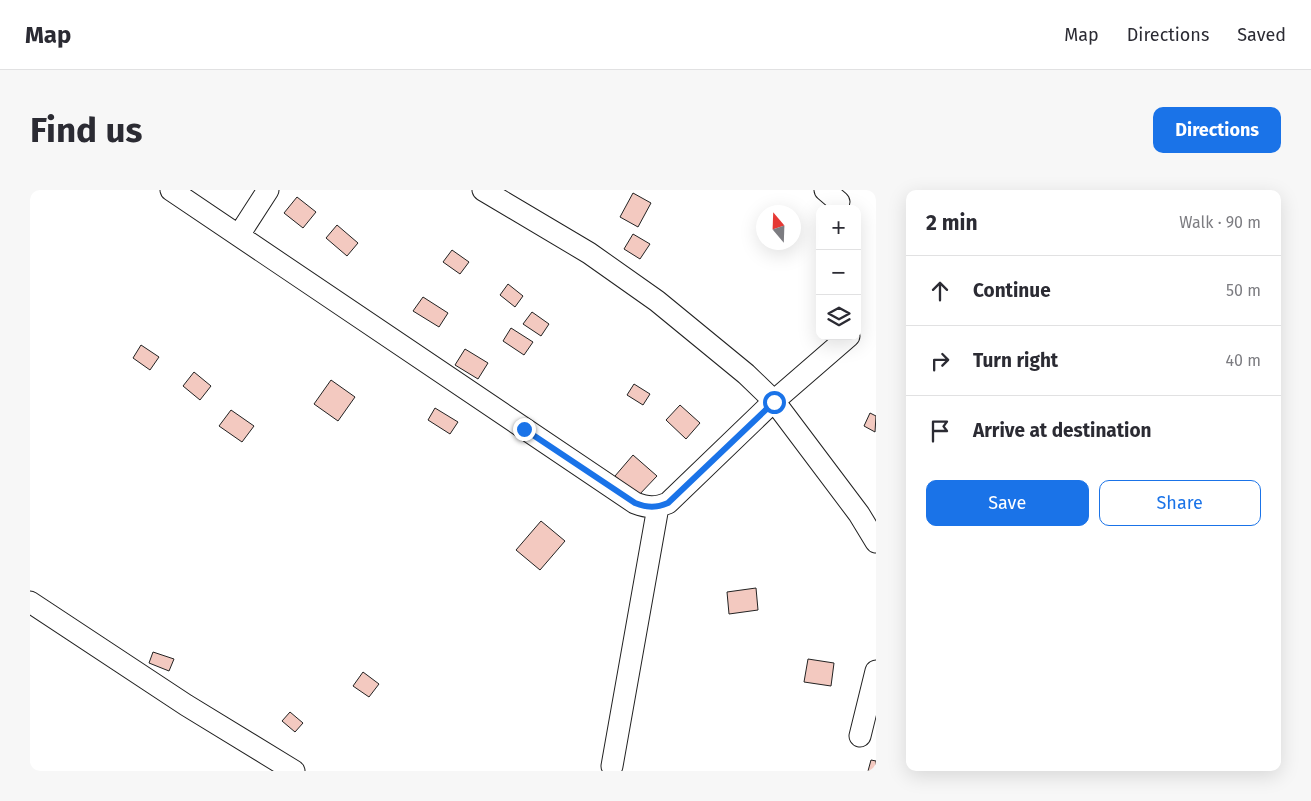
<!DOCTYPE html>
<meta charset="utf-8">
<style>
:root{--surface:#fff;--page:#f7f7f7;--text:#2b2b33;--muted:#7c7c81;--line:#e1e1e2;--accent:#1a73e8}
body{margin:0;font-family:"Fira Sans",sans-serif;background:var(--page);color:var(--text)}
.controls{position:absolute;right:15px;top:15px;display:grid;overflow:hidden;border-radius:10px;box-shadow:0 5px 20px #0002}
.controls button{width:45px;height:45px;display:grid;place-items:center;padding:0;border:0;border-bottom:1px solid var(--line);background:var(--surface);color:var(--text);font:25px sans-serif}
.compass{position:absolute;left:726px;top:15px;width:45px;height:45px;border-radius:50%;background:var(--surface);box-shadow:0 5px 20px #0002;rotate:341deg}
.stop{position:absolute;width:15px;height:15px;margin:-11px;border:4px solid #1a73e8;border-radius:50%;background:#fff}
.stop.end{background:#1a73e8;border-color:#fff;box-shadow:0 1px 5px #0008}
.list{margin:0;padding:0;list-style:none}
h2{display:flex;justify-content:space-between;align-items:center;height:65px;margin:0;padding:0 20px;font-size:21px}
h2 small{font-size:16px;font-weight:400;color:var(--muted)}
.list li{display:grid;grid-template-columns:32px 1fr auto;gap:15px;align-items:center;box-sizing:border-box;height:70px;padding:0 20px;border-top:1px solid var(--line)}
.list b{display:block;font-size:19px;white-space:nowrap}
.list em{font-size:16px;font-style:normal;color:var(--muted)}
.actions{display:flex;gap:10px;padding:15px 20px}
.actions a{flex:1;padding:11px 0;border:1px solid var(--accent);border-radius:10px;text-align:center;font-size:18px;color:var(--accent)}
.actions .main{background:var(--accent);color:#fff}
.icon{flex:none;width:28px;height:28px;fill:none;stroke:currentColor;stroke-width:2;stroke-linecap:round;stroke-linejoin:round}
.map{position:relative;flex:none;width:846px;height:581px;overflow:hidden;border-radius:10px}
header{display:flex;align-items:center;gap:30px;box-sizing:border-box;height:70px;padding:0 25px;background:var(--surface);border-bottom:1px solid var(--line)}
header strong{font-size:24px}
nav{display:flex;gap:28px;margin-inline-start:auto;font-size:18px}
.intro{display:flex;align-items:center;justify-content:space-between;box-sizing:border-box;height:120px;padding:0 30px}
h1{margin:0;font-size:35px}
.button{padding:12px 22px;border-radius:10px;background:var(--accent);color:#fff;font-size:18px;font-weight:700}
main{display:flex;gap:30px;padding:0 30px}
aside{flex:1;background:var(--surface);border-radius:10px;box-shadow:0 5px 20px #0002}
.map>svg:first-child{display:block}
.building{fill:#f3c9c0;stroke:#222}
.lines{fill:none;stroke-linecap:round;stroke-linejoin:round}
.minor-casing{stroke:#222;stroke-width:23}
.minor{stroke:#fff;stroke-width:21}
.route{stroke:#1a73e8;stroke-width:6}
</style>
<header>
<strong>Map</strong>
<nav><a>Map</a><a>Directions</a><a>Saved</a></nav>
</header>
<div class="intro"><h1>Find us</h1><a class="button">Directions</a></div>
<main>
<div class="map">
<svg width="846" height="581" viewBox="0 0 846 581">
<rect width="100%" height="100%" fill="#fff"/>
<path class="building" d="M603 3 621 13 608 37 590 27Z
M267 7 286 22 273 38 254 23Z
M307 35 328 53 317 66 296 48Z
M603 44 620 54 610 69 594 59Z
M422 60 439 72 430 84 413 72Z
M478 94 493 106 485 117 470 105Z
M393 107 418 123 409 137 383 121Z
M502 122 519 134 511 146 493 134Z
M481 138 503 152 494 165 473 151Z
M111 155 129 167 120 180 103 168Z
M435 159 458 173 448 189 425 175Z
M164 182 181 196 170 210 153 196Z
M301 190 325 207 308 231 284 214Z
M604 194 620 204 613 215 597 205Z
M650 215 670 233 656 249 636 230Z
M405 218 428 232 420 244 398 230Z
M201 220 224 236 212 252 189 236Z
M840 223 846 226 845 242 834 236Z
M603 265 627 286 608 306 585 286Z
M511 331 535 351 510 380 486 360Z
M726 398 728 420 699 424 697 402Z
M123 462 144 469 139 481 119 473Z
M778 469 804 473 801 496 774 492Z
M333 482 349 494 339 507 323 496Z
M260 522 273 533 265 542 252 531Z
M841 570 846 571V581H838Z"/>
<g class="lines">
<g class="minor-casing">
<path id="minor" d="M141 0 605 313C618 318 626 318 638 313L744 211 829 324 846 352
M453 0 559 63 627 111 716 184 744 211 819 146
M795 0 809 12
M209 45 238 0
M0 412 156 515 264 581
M830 546 846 481
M582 576 628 317"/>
</g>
<use href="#minor" class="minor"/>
</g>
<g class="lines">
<path class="route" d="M494 239 605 313C618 318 626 318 638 313L744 212"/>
</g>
</svg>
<div class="controls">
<button>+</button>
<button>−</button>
<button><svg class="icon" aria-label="layers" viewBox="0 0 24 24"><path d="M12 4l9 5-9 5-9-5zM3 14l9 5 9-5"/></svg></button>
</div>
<svg class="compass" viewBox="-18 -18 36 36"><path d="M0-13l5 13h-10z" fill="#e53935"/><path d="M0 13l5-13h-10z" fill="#7c7c81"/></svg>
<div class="stop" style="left:744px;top:212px"></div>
<div class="stop end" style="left:494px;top:239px"></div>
</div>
<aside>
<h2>2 min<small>Walk · 90 m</small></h2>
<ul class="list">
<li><svg class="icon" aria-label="ahead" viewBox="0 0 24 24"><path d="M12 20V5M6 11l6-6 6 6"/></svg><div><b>Continue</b></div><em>50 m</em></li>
<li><svg class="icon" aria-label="right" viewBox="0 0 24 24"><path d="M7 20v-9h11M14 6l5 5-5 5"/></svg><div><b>Turn right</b></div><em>40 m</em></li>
<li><svg class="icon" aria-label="arrive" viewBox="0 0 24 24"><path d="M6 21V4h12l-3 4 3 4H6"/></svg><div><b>Arrive at destination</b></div></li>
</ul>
<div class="actions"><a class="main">Save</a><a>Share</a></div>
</aside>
</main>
